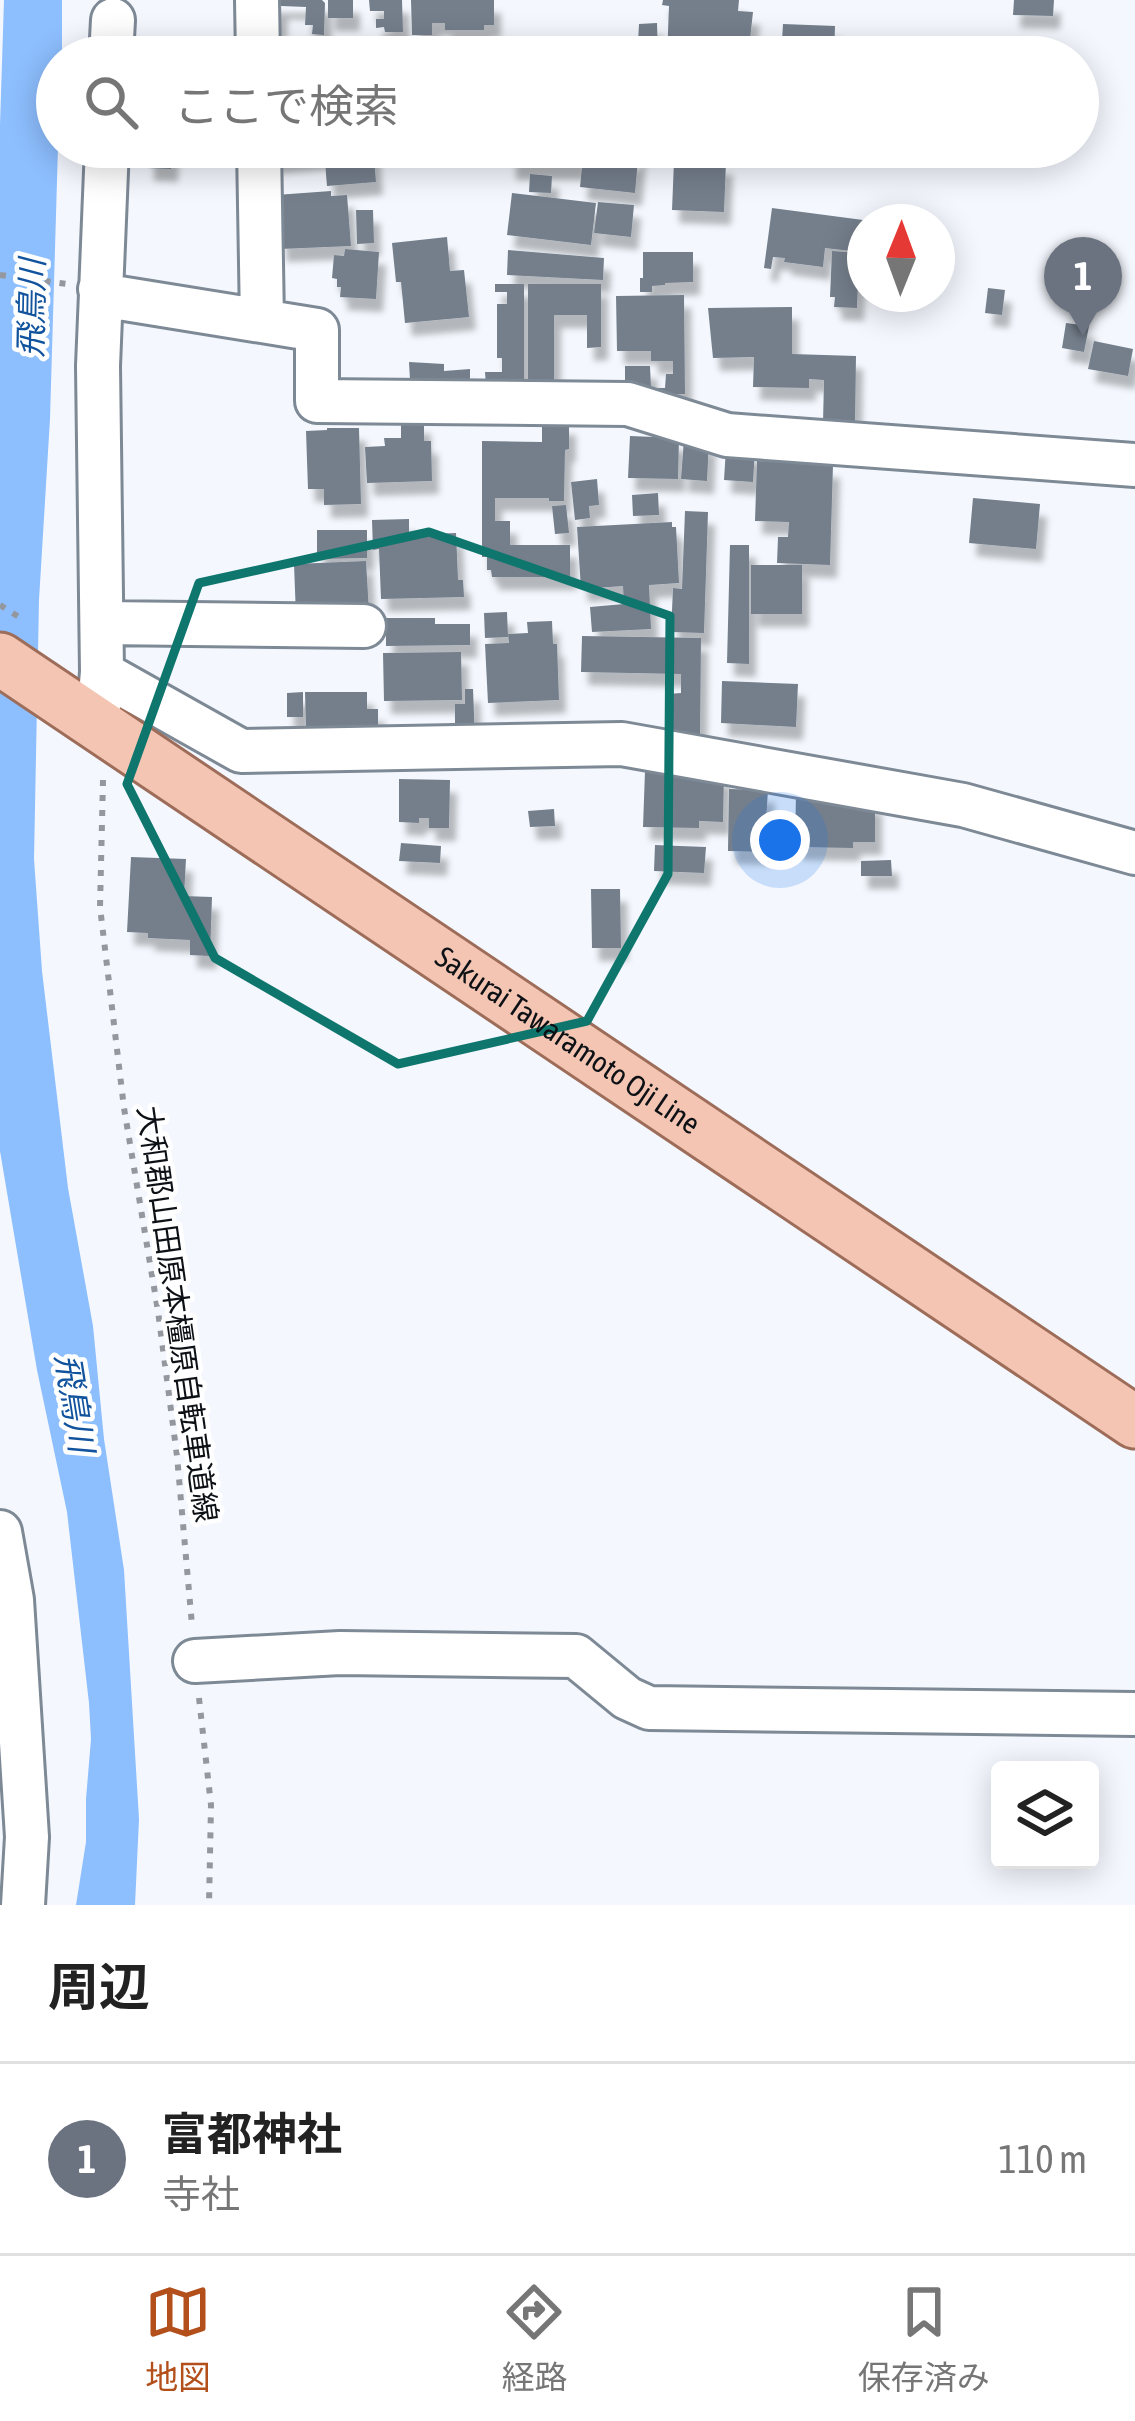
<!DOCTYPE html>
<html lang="ja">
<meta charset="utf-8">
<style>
:root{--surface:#fff;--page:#f6f6f6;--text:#222;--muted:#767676;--line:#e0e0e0;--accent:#b34f1b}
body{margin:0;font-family:"Asap Condensed","Noto Sans JP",sans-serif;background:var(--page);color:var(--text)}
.controls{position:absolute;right:36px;bottom:36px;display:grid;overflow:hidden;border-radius:12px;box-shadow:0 6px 30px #0003}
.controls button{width:108px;height:108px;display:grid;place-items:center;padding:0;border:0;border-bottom:3px solid var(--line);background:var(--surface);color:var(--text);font:60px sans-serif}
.compass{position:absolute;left:847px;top:204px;width:108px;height:108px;border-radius:50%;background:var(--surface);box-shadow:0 6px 30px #0003;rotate:1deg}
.you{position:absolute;left:780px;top:840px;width:42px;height:42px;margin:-30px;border:9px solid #fff;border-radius:50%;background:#1a73e8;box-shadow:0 0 0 18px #1a73e833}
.badge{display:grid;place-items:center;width:78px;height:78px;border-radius:50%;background:var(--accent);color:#fff;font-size:39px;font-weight:700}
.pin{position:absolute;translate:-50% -99px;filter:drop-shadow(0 3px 6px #0008)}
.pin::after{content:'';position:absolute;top:63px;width:42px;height:36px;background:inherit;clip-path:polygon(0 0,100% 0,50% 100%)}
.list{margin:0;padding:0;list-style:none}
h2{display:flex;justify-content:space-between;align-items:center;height:156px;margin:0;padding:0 48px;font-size:51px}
h2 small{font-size:39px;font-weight:400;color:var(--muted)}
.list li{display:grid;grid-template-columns:78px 1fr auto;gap:36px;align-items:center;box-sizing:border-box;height:192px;padding:0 48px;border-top:3px solid var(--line)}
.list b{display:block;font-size:45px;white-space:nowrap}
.list p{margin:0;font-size:39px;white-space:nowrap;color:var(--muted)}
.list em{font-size:39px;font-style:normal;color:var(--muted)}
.icon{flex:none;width:66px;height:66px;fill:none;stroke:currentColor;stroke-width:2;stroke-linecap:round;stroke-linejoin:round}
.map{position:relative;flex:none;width:1135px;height:1905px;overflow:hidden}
.search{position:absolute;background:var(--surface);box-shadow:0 6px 30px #0003;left:36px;right:36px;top:36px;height:132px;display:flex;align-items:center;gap:30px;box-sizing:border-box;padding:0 42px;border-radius:66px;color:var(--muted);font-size:45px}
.sheet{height:348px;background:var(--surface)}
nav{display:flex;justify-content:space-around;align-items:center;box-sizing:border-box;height:168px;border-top:3px solid var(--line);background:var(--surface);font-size:33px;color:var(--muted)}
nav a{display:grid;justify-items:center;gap:6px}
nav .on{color:var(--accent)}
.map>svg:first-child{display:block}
.water{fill:#8dbefe}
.building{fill:#747f8c;filter:url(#shadow)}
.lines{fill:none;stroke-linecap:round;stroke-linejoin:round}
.minor-casing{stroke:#7e8996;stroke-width:48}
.major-casing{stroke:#9d6d5a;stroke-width:57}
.path{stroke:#94989e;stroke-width:6;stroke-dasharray:6 9;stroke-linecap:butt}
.minor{stroke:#fff;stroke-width:42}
.major{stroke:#f3c5b2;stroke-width:51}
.marked{fill:none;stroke:#0f766e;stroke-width:9;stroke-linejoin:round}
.labels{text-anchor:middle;stroke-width:9;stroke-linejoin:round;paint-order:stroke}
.street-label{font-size:30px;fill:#0d1116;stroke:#fff}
.water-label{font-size:33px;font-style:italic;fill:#11539d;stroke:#fff}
</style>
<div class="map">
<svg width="1135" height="1905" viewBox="0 0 1135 1905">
<defs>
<filter id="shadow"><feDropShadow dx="7" dy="13" stdDeviation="3" flood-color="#0004"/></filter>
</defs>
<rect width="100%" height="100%" fill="#f4f8fe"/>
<path class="water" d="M4 0H62V57H57L58 147 50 419 39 600 34 859 42 971 68 1188 93 1326 104 1439 124 1570 139 1819 135 1905H76L86 1842V1799L91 1739 89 1703 67 1512 37 1370 0 1151V125Z"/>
<path class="building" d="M262 0H322L325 3 324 35 312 34 313 25H305L306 7 281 6 280 27 261 26Z
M328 0H353V18H328Z
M369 0H402L403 32H385L384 27 376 28V19H384V11H370Z
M411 0H494V25H484V30H445V23H432V35H412Z
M663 0H739L738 11 753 12 748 57H667L669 6 662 5Z
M1014 0H1054L1053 16 1013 15Z
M657 23 658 57H625V43H638L639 24Z
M783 24 835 26 834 57H781Z
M202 41 203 57H140L139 54 173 51V43Z
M147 147H172L171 169 147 168Z
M270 147H329V156L271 161Z
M371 147H373L376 182 327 186 325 162 338 161 337 150Z
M509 147H579V167H509Z
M634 147 639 148 635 193 580 187 583 157 615 160V156L633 158Z
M674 161 726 162 724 212 672 210Z
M530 174 552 176 551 193 529 192Z
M331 191V196L347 195 351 246 280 249 276 195Z
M512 193 596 203 591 245 507 235Z
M598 202 634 205 631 237 594 233Z
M772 208 863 220 860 252 825 248 823 267 784 262 785 258 773 257 771 269 764 268Z
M356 210H373L374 243 357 244Z
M447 237 450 271 464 270 469 317 405 323 401 282H396L392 243Z
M345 249 379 252 376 299 340 297 341 287H337V279L332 278 334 255 344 256Z
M508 250 604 258 603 280 507 275Z
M832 251 859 253 857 308 834 307 835 297H830Z
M643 252H693V282L665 283V285L652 286V292H640V278H643Z
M495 284H524V389L486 386 485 372H502V358H497V304H507V292H495Z
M528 284H601V347L587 348V315H554V395H528Z
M988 288 1005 290 1002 315 985 313Z
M684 295 685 394H625V366H650L651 388H665L666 374H673V361H651V351H617L616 296Z
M792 307V354L856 356 855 425 823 423 824 380 809 379V388L753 387 754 357 713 358 708 308Z
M1066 323 1089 326 1084 352 1062 348Z
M1094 341 1133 349 1128 376 1088 369Z
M409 362 444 364V371L470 369V389L411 398Z
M401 421H424V441H431L432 481 367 483 365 447 385 446 384 438H401Z
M542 422H569V449L565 450 564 501H549V498H495V521H510V545H570V577H492L491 570H487V557H482V441L542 442Z
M327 428H359L361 504 324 505V489H308L306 431 327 430Z
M630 436 679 438 678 479 628 478Z
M684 439 709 441 707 481 681 479Z
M726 448 755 449 753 482 724 480Z
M780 459 801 460V464L833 465 830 565 777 563 778 537H788L789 522 755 521 757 461 780 462Z
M597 479 599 505 589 506 590 518 575 520 571 482Z
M658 493 659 515 633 516 632 495Z
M973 498 1040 504 1036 549 969 543Z
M566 505 569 533 555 534 552 506Z
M685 511 708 512 704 633 671 632 673 588 682 589Z
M409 519V535L456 533 458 580H463L464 597 381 599 379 549 373 550 372 520Z
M672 522V527H676L679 583 649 585 651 629 592 632 590 607 624 604 623 586 581 589 577 527Z
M317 530H367V558L317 559Z
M730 545H749V664L727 663Z
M366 561 369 612 296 616 294 564Z
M751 565H802V614H751Z
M507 612 508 637 485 638 484 613Z
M386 618H435V624H470V645L386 646Z
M552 621 553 644H557L559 700 488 703 485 644 509 643 508 634 528 633 527 622Z
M582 636 701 638 700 744 653 730 667 731V694L681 693V674L581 672Z
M461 652 462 700 384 701 383 653Z
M722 681 798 684 796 727 721 723Z
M465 689H473L475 741H450V723H455V704H465Z
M303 692V717H287V693Z
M305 692H367V709H378V737L330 732V728H306Z
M645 771 724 773 723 822 699 821V828L643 827Z
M399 779 450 780 449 828H429V818H419V823L399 822Z
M729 789 768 790 764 852 728 851Z
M796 793 875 801V842H853V848L795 847Z
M554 809 555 826 530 827 528 811Z
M401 843 441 846 440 863 399 861Z
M655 845 706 847 704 873 654 871Z
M131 857 186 859 184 896 212 897 210 956 190 955V940L148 938V933L127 932Z
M891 860 892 876H861V861Z
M591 889H620L621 948H592Z"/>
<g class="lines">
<g class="minor-casing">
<path id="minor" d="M257 0 258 57
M111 57 113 20
M259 147 262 321
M100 289 113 297 317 330V401L628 404 727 435 1135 465
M102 623 364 626
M111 678 241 751 622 744 963 805 1135 853
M99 706 102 672 98 366 107 147
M0 1532 12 1600 27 1837 23 1905
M195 1661 340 1653 576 1656 627 1698 649 1708 1135 1714"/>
</g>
<g class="major-casing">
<g id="major">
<path id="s1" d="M0 659 1135 1422"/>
</g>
</g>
<path class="path" d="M0 275 67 284
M0 605 22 619
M103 780 100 907 124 1108 158 1311 177 1456 192 1625
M199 1698 211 1805 209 1905"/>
<use href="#minor" class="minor"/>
<use href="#major" class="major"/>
</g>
<path class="marked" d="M429 532 670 616 668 874 587 1021 398 1064 215 958 127 784 199 583Z"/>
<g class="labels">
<g class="street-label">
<text dy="10" stroke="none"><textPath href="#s1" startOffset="684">Sakurai Tawaramoto Oji Line</textPath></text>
<text transform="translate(177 1314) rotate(82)" y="10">大和郡山田原本橿原自転車道線</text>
</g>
<g class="water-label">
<text transform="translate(31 308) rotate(-89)" y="12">飛鳥川</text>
<text transform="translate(75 1403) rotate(81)" y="12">飛鳥川</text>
</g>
</g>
</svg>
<div class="controls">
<button><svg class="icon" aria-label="layers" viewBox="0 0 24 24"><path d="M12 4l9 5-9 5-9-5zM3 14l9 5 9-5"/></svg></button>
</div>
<svg class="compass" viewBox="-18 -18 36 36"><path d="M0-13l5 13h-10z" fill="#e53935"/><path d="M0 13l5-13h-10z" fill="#767676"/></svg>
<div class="you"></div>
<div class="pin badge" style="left:1083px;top:336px;background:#6b7280">1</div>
<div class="search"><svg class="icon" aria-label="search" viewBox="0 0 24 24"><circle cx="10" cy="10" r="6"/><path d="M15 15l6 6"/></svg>ここで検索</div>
</div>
<section class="sheet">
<h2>周辺<small></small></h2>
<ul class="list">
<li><span class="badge" style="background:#6b7280">1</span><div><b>富都神社</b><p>寺社</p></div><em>110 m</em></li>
</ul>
</section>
<nav>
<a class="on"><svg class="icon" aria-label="map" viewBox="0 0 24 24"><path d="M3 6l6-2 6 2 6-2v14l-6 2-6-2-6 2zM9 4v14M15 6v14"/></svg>地図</a>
<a><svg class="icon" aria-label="directions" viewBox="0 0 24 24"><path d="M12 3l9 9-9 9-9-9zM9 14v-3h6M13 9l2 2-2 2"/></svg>経路</a>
<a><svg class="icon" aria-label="saved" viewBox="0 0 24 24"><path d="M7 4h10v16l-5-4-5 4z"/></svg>保存済み</a>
</nav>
